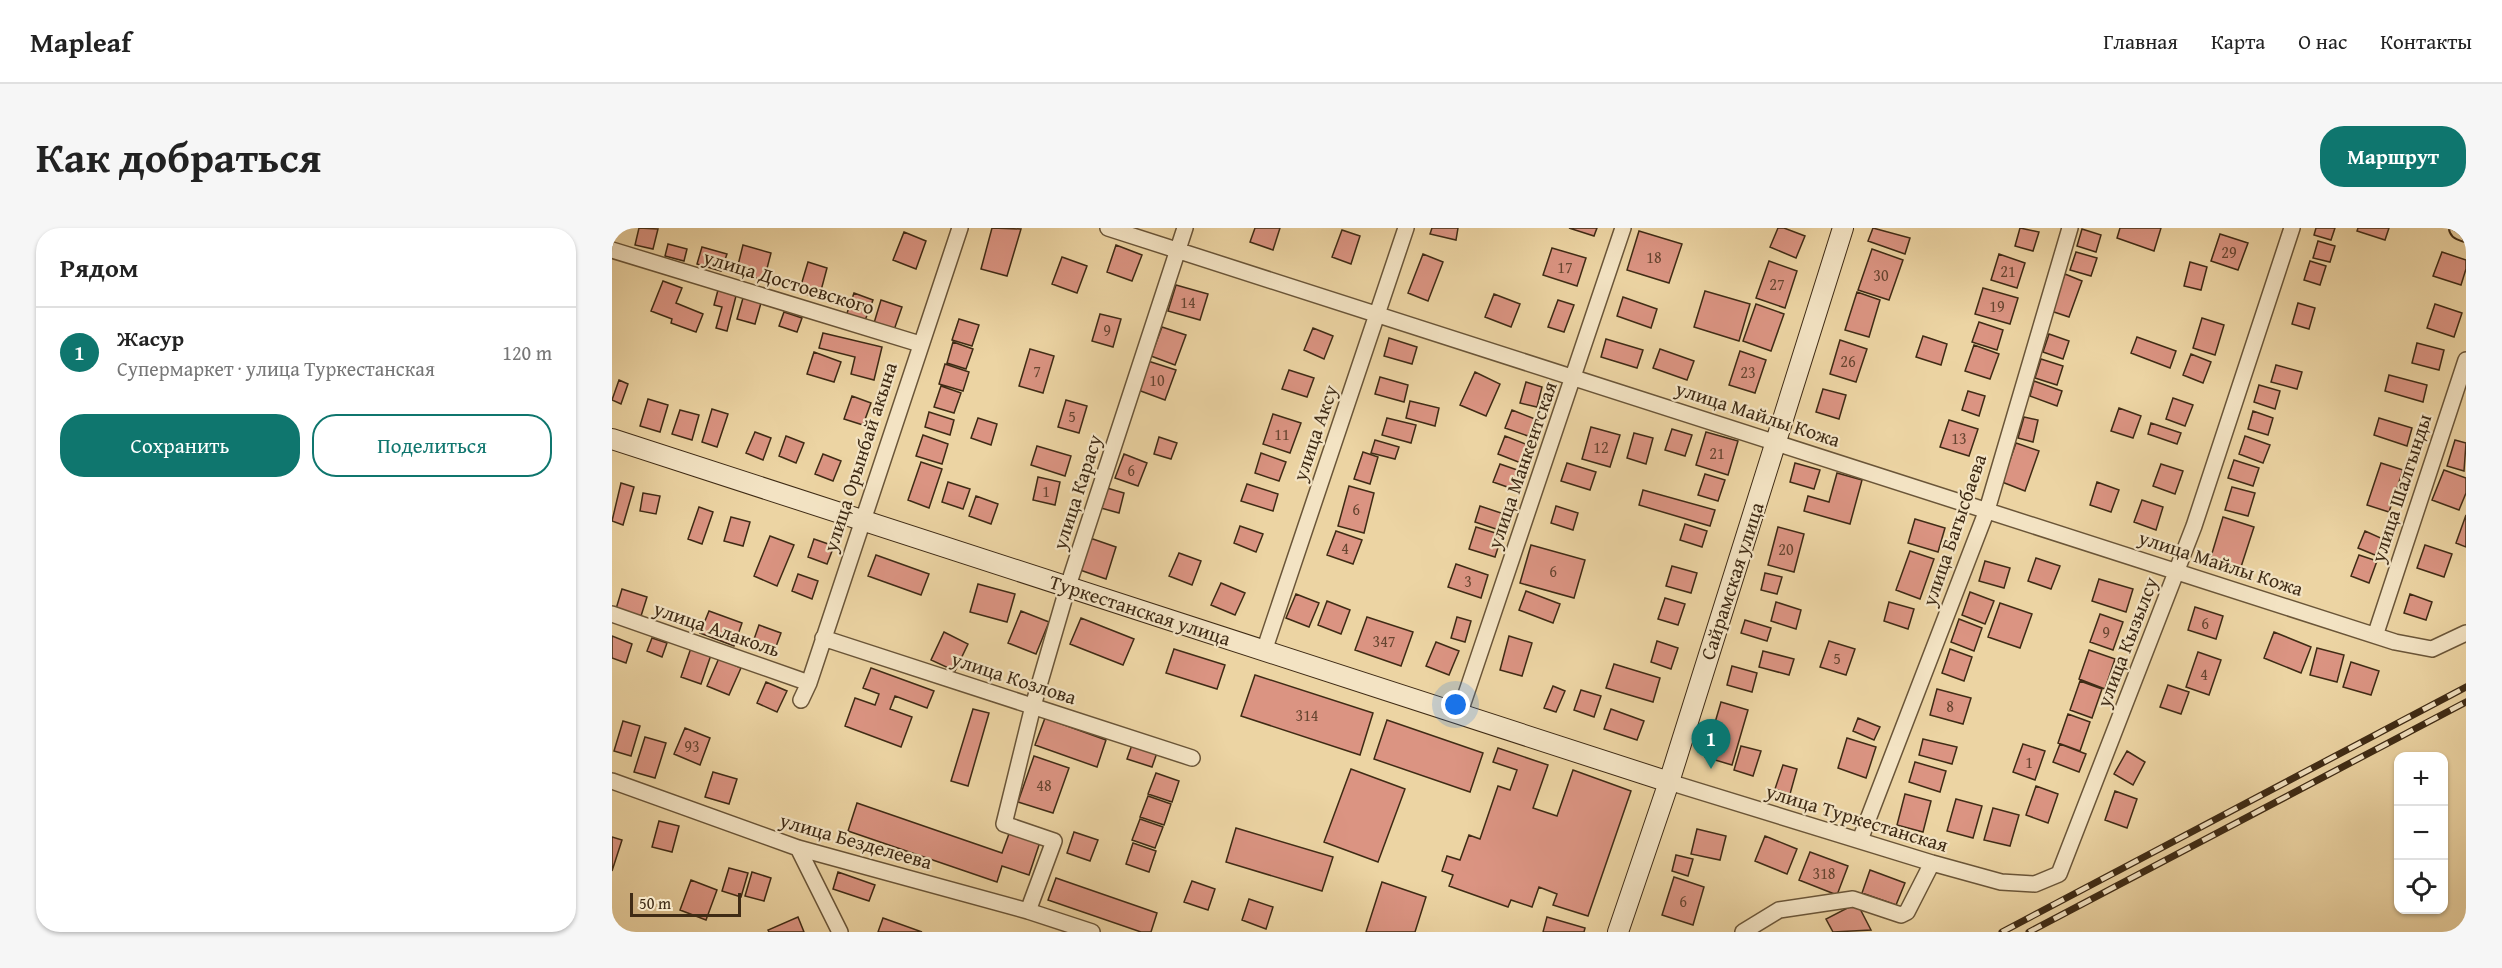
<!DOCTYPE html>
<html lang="ru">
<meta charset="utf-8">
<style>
:root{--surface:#fff;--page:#f6f6f6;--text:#222;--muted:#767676;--line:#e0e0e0;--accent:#0f766e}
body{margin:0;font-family:"Gentium Book Plus",serif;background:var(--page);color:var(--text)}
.controls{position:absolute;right:18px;bottom:18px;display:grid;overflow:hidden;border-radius:12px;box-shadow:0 2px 4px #0004}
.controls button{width:54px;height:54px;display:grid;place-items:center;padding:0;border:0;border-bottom:2px solid var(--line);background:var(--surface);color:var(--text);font:30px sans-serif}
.scale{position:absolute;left:18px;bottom:15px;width:111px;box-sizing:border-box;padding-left:6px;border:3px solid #3f2b15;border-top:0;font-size:16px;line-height:21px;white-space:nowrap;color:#3f2b15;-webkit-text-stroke:4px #f3e3c3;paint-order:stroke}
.you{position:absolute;left:844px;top:477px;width:21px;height:21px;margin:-15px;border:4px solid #fff;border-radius:50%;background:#1a73e8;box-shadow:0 0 0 9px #1a73e833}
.badge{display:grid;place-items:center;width:39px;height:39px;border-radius:50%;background:var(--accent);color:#fff;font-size:20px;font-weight:700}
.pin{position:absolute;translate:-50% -50px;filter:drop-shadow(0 2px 3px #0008)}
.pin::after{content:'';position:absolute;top:32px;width:21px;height:18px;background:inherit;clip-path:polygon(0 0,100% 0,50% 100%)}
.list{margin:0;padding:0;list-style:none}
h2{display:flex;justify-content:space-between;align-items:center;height:78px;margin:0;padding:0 24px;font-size:26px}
h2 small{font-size:20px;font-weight:400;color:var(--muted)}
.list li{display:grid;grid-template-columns:39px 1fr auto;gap:18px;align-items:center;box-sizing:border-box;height:90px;padding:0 24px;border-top:2px solid var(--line)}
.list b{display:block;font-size:22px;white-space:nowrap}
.list p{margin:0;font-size:20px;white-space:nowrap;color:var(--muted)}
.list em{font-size:20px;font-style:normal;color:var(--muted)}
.actions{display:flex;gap:12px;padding:18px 24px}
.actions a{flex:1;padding:14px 0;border:2px solid var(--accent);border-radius:24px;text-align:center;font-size:21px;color:var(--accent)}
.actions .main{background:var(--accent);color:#fff}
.icon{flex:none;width:33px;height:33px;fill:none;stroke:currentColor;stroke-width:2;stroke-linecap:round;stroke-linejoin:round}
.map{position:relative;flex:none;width:1854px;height:704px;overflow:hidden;border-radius:24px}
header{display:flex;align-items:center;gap:36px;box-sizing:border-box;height:84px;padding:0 30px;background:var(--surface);border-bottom:2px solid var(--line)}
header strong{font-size:28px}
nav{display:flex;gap:33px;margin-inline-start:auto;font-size:21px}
.intro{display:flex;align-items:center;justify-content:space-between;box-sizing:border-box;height:144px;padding:0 36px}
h1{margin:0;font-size:42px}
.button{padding:15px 27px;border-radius:24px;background:var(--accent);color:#fff;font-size:21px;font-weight:700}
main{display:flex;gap:36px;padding:0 36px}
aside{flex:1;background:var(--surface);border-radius:24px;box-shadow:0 2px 4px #0004}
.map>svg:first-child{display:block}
.building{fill:#db9482;stroke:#3f2b15;stroke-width:1.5}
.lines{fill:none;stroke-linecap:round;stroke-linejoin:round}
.street-casing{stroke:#6a5538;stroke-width:18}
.secondary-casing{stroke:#3f2b15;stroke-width:22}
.primary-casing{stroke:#3f2b15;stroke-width:26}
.street{stroke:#f3e3c3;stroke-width:15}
.secondary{stroke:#f3e3c3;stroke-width:20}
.primary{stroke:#ecd4a3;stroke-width:22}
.rail-casing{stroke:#3f2b15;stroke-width:7}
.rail{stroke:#f3e3c3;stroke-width:4.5;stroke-dasharray:14;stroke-linecap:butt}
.labels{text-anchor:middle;stroke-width:4.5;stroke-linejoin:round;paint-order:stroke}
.number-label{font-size:16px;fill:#664530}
.street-label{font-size:20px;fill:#3f2b15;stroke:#f3e3c3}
</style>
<header>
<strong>Mapleaf</strong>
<nav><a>Главная</a><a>Карта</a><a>О нас</a><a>Контакты</a></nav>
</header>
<div class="intro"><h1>Как добраться</h1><a class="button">Маршрут</a></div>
<main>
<aside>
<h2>Рядом<small></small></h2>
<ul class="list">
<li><span class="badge">1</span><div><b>Жасур</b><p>Супермаркет · улица Туркестанская</p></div><em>120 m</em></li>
</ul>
<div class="actions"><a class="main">Сохранить</a><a>Поделиться</a></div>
</aside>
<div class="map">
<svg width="1854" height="704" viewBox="0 0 1854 704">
<rect width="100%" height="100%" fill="#ecd4a3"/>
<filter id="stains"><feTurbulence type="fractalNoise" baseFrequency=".00333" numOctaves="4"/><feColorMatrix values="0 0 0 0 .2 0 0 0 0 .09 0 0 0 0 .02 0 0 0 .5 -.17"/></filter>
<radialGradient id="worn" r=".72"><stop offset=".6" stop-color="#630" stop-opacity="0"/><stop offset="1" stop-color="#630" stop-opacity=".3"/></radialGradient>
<path class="building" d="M27 0 46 1 41 21 23 17Z
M380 0 409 1 395 48 369 41Z
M643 0H668L661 22 638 14Z
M820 0H846L844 12 818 6Z
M957 0H985L982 8Z
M1166 0H1172L1193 8 1184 30 1158 19Z
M1261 0 1298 10 1293 26 1256 13Z
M1408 0 1427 4 1421 23 1403 18Z
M1508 0H1549L1542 23 1505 10Z
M1704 0H1723L1719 12 1702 7Z
M1746 0H1777L1773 12 1745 3Z
M1470 1 1489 7 1484 24 1465 18Z
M730 2 748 8 739 36 720 29Z
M1027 3 1070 16 1057 55 1015 42Z
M292 4 314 13 304 41 281 32Z
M1608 6 1636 15 1626 42 1599 33Z
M1706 13 1723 18 1718 34 1701 30Z
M56 16 75 21 72 33 53 28Z
M131 17 159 25 152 52 124 45Z
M504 17 530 27 520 53 495 44Z
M90 19 115 26 109 43 85 36Z
M940 20 974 30 965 58 931 47Z
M1260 21 1291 32 1277 72 1246 62Z
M1464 24 1485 30 1479 48 1458 42Z
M1830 24 1854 32V41L1849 57 1821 48Z
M811 26 831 34 816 73 796 65Z
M1387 26 1413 35 1405 60 1379 52Z
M450 29 475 38 465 65 440 56Z
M1157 33 1185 43 1173 80 1144 70Z
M1698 33 1714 38 1708 57 1692 52Z
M196 34 215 40 207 70 187 64Z
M1578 34 1595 39 1589 62 1572 58Z
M1453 46 1470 53 1457 89 1439 83Z
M51 53 70 60 64 75 91 86 84 104 59 95 60 91 39 83Z
M564 57 596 66 588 92 556 83Z
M1371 60 1406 70 1398 96 1363 86Z
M106 62 124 68 115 103 104 100 110 79 102 77Z
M1093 63 1138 76 1127 113 1082 99Z
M1245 64 1268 72 1257 109 1233 102Z
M242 65 261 72 252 95 234 88Z
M882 66 908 76 899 99 873 89Z
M1011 69 1045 81 1039 100 1005 88Z
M131 70 149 75 143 96 125 91Z
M269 72 290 79 282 102 262 95Z
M946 72 962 77 952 104 936 99Z
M1686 75 1703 80 1697 101 1680 96Z
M1144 76 1172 86 1159 123 1131 113Z
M1823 76 1850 85 1842 109 1815 100Z
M172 84 190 90 185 104 167 98Z
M488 86 509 91 501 119 480 113Z
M1590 90 1612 97 1603 127 1581 120Z
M347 91 367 97 360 118 340 112Z
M1367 94 1391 102 1385 122 1360 114Z
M550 99 574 107 563 137 539 128Z
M701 100 721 108 712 131 692 122Z
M211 105 270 119 262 152 239 146 243 129 207 120Z
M1437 106 1457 113 1451 131 1431 124Z
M1311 108 1335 116 1329 137 1304 129Z
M1525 109 1564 123 1558 140 1519 125Z
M777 110 805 119 800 136 772 128Z
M994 111 1031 122 1025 140 989 129Z
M1228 112 1255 121 1244 154 1218 146Z
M341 114 361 121 354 141 335 135Z
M1805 115 1832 122 1827 142 1800 135Z
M1362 117 1387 126 1378 151 1353 143Z
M418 121 442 128 431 165 407 158Z
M1048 121 1082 133 1075 152 1041 140Z
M1128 123 1154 132 1143 165 1117 157Z
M202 124 229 134 222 154 195 146Z
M1579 126 1599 134 1591 155 1571 147Z
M1429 131 1451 138 1445 157 1423 150Z
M536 133 564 142 553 172 526 162Z
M333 136 357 144 351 163 327 156Z
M1664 137 1690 144 1685 161 1659 154Z
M677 142 702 150 695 169 670 161Z
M863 144 888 156 874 188 848 177Z
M1777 147 1815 157 1811 174 1773 163Z
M768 149 796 157 792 174 763 166Z
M7 152 16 156 9 176 0 172Z
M1422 153 1450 163 1445 178 1418 168Z
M914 154 930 159 925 179 908 175Z
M1647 157 1668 163 1663 181 1642 174Z
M329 158 349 165 342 185 322 179Z
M1211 161 1234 167 1227 191 1204 184Z
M1356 163 1373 168 1367 188 1350 182Z
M240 168 259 175 251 197 232 191Z
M1561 170 1581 177 1573 198 1554 191Z
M36 171 56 177 48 204 28 198Z
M454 172 475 178 467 205 446 199Z
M798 173 827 180 823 198 794 190Z
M1507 180 1529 188 1521 210 1499 203Z
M100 181 116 186 105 219 90 214Z
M68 182 87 187 80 212 60 206Z
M900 182 923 191 916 208 893 200Z
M1641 183 1661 190 1656 207 1636 201Z
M317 184 342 192 338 207 313 199Z
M661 186 689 195 678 225 651 216Z
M1412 189 1426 192 1421 214 1406 210Z
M366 190 385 196 379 217 359 210Z
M775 190 804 197 799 215 770 207Z
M1767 190 1800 200 1795 218 1762 207Z
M1337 192 1366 201 1357 228 1328 219Z
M1539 195 1569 205 1565 216 1536 206Z
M979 199 1008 207 998 239 970 231Z
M1060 201 1080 207 1073 228 1053 222Z
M143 204 159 210 151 232 134 225Z
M1094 204 1126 213 1116 247 1084 237Z
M1022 205 1041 210 1034 236 1015 230Z
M311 207 336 216 330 236 304 228Z
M174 208 192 215 184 235 167 228Z
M893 208 916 217 909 235 886 226Z
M1633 208 1658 217 1651 235 1627 226Z
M547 209 565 215 559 231 542 226Z
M763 212 787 219 783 231 759 225Z
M1843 212 1854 215 1852 243 1835 238Z
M1404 215 1427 223 1413 263 1390 254Z
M425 218 459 228 453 248 419 237Z
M751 224 766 229 758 256 742 251Z
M649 225 674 234 667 253 643 245Z
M211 226 229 233 221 253 203 246Z
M512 226 535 235 526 258 503 250Z
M1622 232 1647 240 1641 258 1616 250Z
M309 234 330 241 317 280 296 272Z
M955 235 984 244 978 262 949 253Z
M1183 235 1208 242 1202 261 1178 254Z
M1769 235 1791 242 1777 284 1755 277Z
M888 236 911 244 904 262 881 254Z
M1549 236 1571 243 1563 266 1541 258Z
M1832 242 1854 250V265L1847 282 1820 272Z
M1225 245 1250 252 1238 296 1192 283 1196 268 1217 274Z
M1093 246 1113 252 1106 273 1086 267Z
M426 249 448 254 443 277 421 272Z
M336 254 358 261 351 281 330 274Z
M1485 254 1507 262 1499 284 1478 277Z
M9 255 22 259 11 297 0 293Z
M635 256 666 266 661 283 629 273Z
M737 258 762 265 752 305 726 298Z
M1620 259 1643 265 1636 288 1613 282Z
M495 260 512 265 507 285 489 280Z
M1031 262 1103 282 1098 298 1027 277Z
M31 265 48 268 44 286 28 283Z
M364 268 386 276 379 296 357 288Z
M1530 272 1551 279 1544 302 1522 294Z
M868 278 892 286 887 302 863 294Z
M944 278 966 285 961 302 939 295Z
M87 279 101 284 90 316 76 311Z
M1854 287V319L1844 315Z
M119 289 138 294 131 318 112 313Z
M1611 289 1642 299 1628 342 1598 332Z
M1303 291 1333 300 1326 324 1296 315Z
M1073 296 1095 303 1090 319 1068 312Z
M628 298 651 306 644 324 622 315Z
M864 299 890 307 883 329 857 321Z
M1166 299 1192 306 1182 344 1156 337Z
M724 303 750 312 741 336 715 327Z
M1753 303 1771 311 1763 327 1746 320Z
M158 308 182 317 165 358 142 348Z
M478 310 504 319 494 351 468 342Z
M202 311 222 318 215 336 196 329Z
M919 317 973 332 962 370 908 355Z
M1813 317 1840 326 1832 349 1805 340Z
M1298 323 1322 331 1308 371 1284 362Z
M567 325 589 333 580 357 557 348Z
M264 327 317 346 309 367 256 348Z
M1747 327 1765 333 1757 355 1739 348Z
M1424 330 1448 338 1439 361 1416 353Z
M1373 333 1398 340 1392 360 1367 353Z
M844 336 876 347 869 370 836 359Z
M1060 338 1085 345 1079 365 1054 358Z
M1153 345 1170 349 1165 366 1149 362Z
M186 346 206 353 200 371 180 363Z
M1487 351 1521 361 1514 384 1480 373Z
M609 355 633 365 623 387 599 377Z
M366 356 403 366 395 394 358 384Z
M10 361 35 369 29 388 4 381Z
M914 363 948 376 941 395 907 382Z
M1358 364 1382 373 1373 396 1350 387Z
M684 366 707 375 697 399 674 390Z
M1798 366 1820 374 1814 392 1792 385Z
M1053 370 1073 376 1066 397 1046 391Z
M715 373 738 382 729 406 706 397Z
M1164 374 1189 382 1184 401 1159 393Z
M1277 374 1302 381 1296 401 1272 393Z
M1388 375 1420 386 1408 420 1376 409Z
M1583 379 1611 388 1604 411 1576 402Z
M97 383 130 395 122 418 88 405Z
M409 383 437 394 424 426 396 415Z
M1488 386 1511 394 1501 422 1478 414Z
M755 389 801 404 789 438 743 422Z
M845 389 859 393 853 414 839 410Z
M469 390 522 411 511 437 458 416Z
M1347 391 1370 400 1362 423 1339 414Z
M1133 392 1159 400 1155 413 1129 405Z
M147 397 169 405 162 424 140 417Z
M332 404 356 416 343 443 319 432Z
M1662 404 1699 419 1689 445 1652 430Z
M0 408 20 416 14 435 0 430Z
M897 408 920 415 910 448 888 442Z
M40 410 55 415 50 429 35 423Z
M1045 413 1066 420 1059 441 1039 434Z
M1217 413 1243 421 1234 447 1208 439Z
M824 414 847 423 837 447 814 438Z
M79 420 99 427 89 456 69 449Z
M1705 420 1732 427 1725 454 1698 447Z
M562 421 613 437 605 461 554 445Z
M1338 421 1360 429 1352 453 1330 445Z
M1477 422 1503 431 1493 461 1467 451Z
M1151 423 1182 431 1177 447 1147 439Z
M1586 424 1609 432 1597 467 1574 459Z
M107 430 129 440 117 467 95 458Z
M1739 434 1767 443 1759 467 1731 459Z
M1002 436 1048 450 1041 474 994 460Z
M1120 438 1145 445 1140 464 1115 457Z
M259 440 322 463 315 480 283 468 278 481 300 489 289 519 233 498 243 470 263 477 267 466 251 460Z
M643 447 761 485 748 527 629 488Z
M1468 453 1490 461 1480 490 1458 482Z
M154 454 175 463 165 484 145 475Z
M1556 457 1577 464 1569 486 1548 479Z
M941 458 953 463 944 484 932 480Z
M1325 461 1359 470 1351 496 1318 487Z
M969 462 989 468 982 489 962 482Z
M1109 474 1136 482 1120 537 1093 529Z
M361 481 377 485 356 558 339 553Z
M999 481 1032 493 1025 512 992 501Z
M1456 486 1478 494 1468 523 1446 515Z
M433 490 494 512 485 539 423 517Z
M1246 490 1268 499 1262 512 1241 503Z
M775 492 871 525 858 564 762 531Z
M11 493 28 498 19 528 2 523Z
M73 500 98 510 88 537 62 526Z
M33 509 54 515 43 550 22 544Z
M1235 510 1264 519 1254 550 1226 540Z
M1311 511 1345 519 1340 536 1307 527Z
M521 514 546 522 540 539 515 531Z
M1411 516 1433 523 1423 552 1401 544Z
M1448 516 1474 526 1467 544 1441 534Z
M1129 518 1149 523 1141 548 1122 542Z
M886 520 936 537 921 580 945 588 961 542 1019 563 976 688 941 677 945 666 927 659 920 679 899 672 896 679 837 658 841 647 830 643 835 628 848 632 857 607 868 611 886 558 898 562 905 542 881 534Z
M1515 523 1533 534 1521 557 1502 546Z
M422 528 457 540 441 585 406 574Z
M1303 534 1334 543 1328 564 1297 554Z
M1171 537 1185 541 1178 566 1163 561Z
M739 541 793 561 766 634 712 614Z
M101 544 125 551 117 576 93 569Z
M544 545 567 553 560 574 536 566Z
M1424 558 1446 566 1436 595 1414 587Z
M1503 563 1525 571 1515 600 1493 592Z
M1293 566 1319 573 1311 604 1285 597Z
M536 568 559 576 552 597 528 589Z
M1344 571 1370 578 1361 610 1335 603Z
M245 575 390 625 398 603 428 614 417 647 390 638 385 654 236 603Z
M1381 580 1407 587 1398 618 1372 612Z
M528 591 551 599 543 620 520 612Z
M47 593 67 598 60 624 40 619Z
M624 600 721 629 710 663 614 634Z
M1085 601 1114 608 1108 632 1079 626Z
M462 604 486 612 478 633 455 625Z
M1153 608 1185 621 1175 646 1143 633Z
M0 609 10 612 0 643Z
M521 615 544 623 537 644 514 636Z
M1198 624 1236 638 1225 667 1187 652Z
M1064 627 1081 631 1076 648 1060 643Z
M117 640 136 645 129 669 110 663Z
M1258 642 1293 655 1284 677 1250 665Z
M140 644 159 650 152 673 133 668Z
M226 644 263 657 257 673 221 661Z
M1062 649 1092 659 1081 697 1050 687Z
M444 650 545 685 539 704H529L436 672Z
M79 652 105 662 94 692 68 682Z
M580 653 603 661 596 682 572 674Z
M770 654 814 669 803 704H754Z
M637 671 661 679 654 701 630 692Z
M1245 675 1259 702 1221 704 1214 691Z
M186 689 192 704H157L156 702Z
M935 689 973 700 972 704H931Z
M271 690 310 704H266Z"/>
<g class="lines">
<g class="street-casing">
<path id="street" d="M496 0 1783 414 1820 421 1854 405
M0 22 308 116
M0 386 197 455
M1765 402 1854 132
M211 410 580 530
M652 423 794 0
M189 472 197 455 348 0
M847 487 1011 0
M0 553 186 620 416 683 480 704
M1057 554 1320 635 1389 654 1423 656 1447 646 1582 298 1680 0
M1248 612 1375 282 1458 0
M186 620 228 704
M416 683 442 613 392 596 421 478 456 358 573 0
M1131 704 1167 682 1241 671 1289 687 1295 684 1320 635"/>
</g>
<g class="secondary-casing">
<path id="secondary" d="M0 211 1057 554
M1006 704 1057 554 1231 0"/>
</g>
<g class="primary-casing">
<path id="primary" d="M1849 0 1854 2"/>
</g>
<use href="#street" class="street"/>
<use href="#secondary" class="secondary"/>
<use href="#primary" class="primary"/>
<g class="rail-casing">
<path id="rail" d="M1390 704 1854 459
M1417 704 1854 474"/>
</g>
<use href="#rail" class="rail"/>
</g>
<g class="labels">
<g class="number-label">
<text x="1617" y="30">29</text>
<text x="1042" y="35">18</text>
<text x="953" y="45">17</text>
<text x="1396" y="49">21</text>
<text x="1269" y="53">30</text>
<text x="1165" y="62">27</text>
<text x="576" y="80">14</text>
<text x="1385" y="84">19</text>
<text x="495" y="108">9</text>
<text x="1236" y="139">26</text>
<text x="425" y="149">7</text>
<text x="1136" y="150">23</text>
<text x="545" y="158">10</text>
<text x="460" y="194">5</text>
<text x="670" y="212">11</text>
<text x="1347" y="216">13</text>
<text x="989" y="225">12</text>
<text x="1105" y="231">21</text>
<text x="519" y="248">6</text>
<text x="434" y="269">1</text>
<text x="744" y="287">6</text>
<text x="733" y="326">4</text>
<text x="1174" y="327">20</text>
<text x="941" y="349">6</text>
<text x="856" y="359">3</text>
<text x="1593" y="401">6</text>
<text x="1494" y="410">9</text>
<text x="772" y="419">347</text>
<text x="1225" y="436">5</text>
<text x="1592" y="452">4</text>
<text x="1338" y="484">8</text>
<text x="695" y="493">314</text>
<text x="80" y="524">93</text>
<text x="1417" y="540">1</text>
<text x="432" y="563">48</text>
<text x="1212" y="651">318</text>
<text x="1071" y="679">6</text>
</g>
<g class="street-label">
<text transform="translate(177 54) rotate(17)" y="7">улица Достоевского</text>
<text transform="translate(1146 186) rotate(18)" y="7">улица Майлы Кожа</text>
<text transform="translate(703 205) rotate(-71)" y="7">улица Аксу</text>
<text transform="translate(248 229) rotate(-72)" y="7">улица Орынбай акына</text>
<text transform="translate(910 237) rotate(-71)" y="7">улица Манкентская</text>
<text transform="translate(1789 260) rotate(-72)" y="7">улица Шалгынды</text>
<text transform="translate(465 264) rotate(-72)" y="7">улица Карасу</text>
<text transform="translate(1342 302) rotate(-71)" y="7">улица Багысбаева</text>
<text transform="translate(1609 335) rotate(18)" y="7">улица Майлы Кожа</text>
<text transform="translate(1120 353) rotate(-72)" y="7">Сайрамская улица</text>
<text transform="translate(528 382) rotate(18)" y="7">Туркестанская улица</text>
<text transform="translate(105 401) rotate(19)" y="7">улица Алаколь</text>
<text transform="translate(1515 414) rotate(-69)" y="7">улица Кызылсу</text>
<text transform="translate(402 450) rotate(18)" y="7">улица Козлова</text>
<text transform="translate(1245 590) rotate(17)" y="7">улица Туркестанская</text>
<text transform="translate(244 613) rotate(16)" y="7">улица Безделеева</text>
</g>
</g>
<rect width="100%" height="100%" filter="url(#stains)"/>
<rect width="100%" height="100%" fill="url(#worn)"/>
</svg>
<div class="controls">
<button>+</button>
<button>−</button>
<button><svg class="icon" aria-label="locate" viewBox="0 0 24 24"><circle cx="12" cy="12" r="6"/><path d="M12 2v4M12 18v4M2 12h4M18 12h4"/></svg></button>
</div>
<div class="scale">50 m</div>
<div class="you"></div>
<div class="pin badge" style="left:1099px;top:541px">1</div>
</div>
</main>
